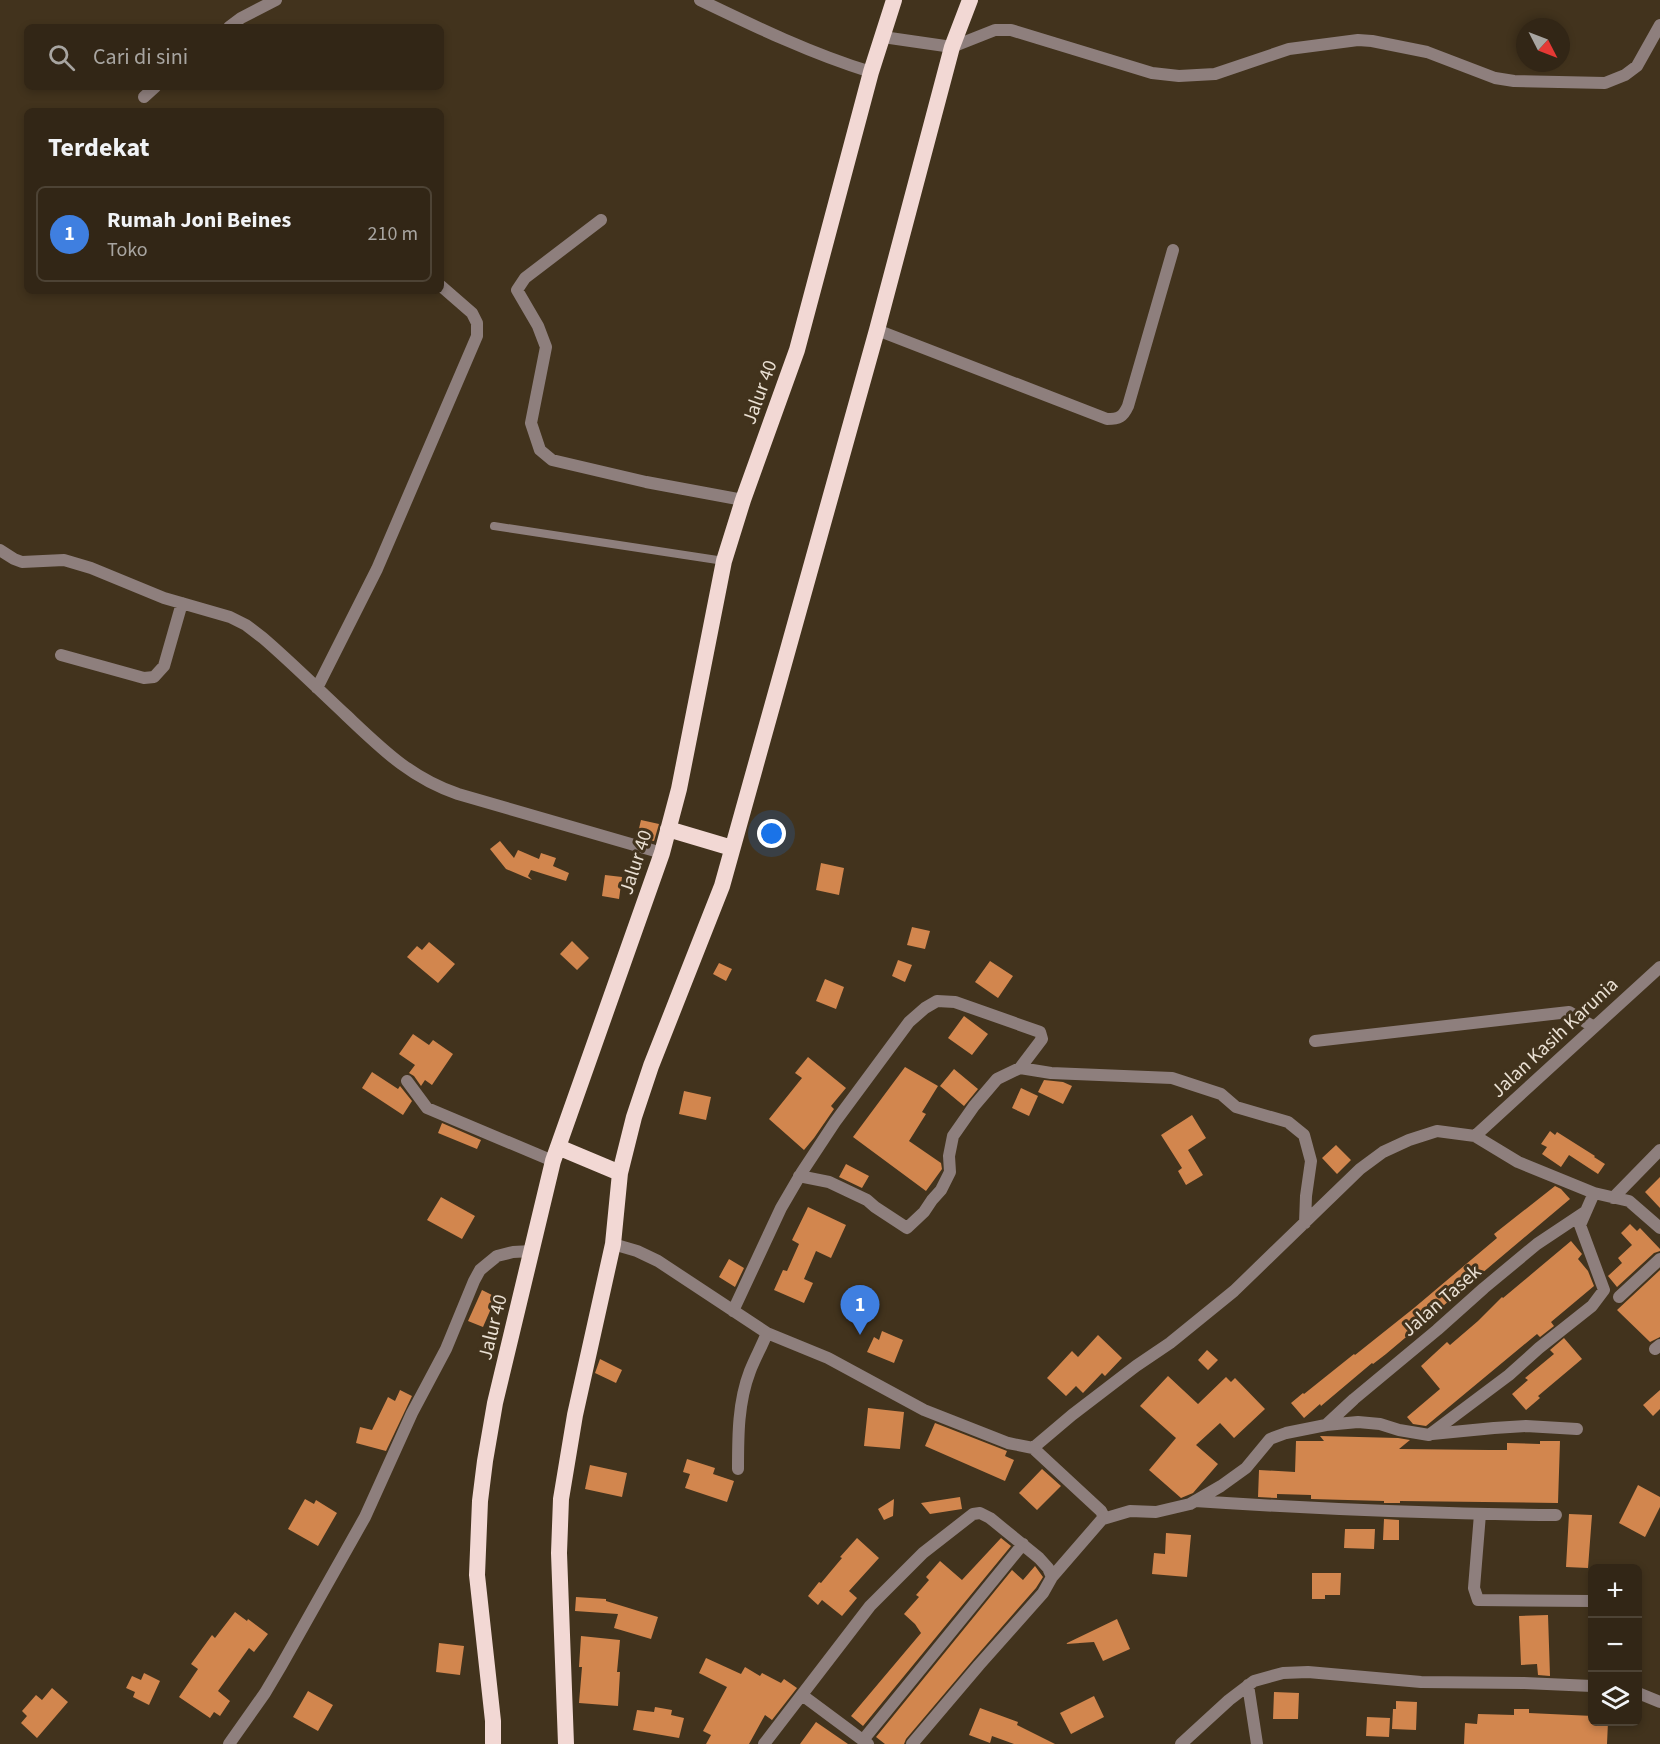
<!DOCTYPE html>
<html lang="id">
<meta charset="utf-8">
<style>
:root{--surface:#322616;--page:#3a2e1f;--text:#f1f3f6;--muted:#a8a5a1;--line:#4d4335;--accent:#f0a27a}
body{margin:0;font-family:"Source Sans 3",sans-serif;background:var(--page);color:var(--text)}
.controls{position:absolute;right:18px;bottom:18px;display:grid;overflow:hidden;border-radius:9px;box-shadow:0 3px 9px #0003}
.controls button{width:54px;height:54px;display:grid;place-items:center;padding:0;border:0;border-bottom:2px solid var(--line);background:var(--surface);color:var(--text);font:30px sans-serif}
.compass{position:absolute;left:1516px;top:18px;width:54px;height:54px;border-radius:50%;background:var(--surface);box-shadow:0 3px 9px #0003;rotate:132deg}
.you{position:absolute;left:772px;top:834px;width:21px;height:21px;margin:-15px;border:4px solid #fff;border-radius:50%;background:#1a73e8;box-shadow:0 0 0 9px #1a73e833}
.badge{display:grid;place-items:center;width:39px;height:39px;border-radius:50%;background:var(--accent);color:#fff;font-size:20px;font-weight:700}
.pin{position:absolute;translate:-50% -50px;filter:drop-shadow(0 2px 3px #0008)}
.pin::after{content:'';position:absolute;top:32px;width:21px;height:18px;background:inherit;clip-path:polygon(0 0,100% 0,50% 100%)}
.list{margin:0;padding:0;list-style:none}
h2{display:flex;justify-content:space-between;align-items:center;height:78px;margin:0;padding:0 24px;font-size:26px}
h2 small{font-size:20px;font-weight:400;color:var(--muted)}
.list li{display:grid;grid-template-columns:39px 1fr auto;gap:18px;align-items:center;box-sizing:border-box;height:96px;margin:0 12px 12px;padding:0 12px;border:2px solid var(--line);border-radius:9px}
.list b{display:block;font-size:22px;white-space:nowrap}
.list p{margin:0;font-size:20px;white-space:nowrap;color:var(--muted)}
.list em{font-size:20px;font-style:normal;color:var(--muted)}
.icon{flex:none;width:33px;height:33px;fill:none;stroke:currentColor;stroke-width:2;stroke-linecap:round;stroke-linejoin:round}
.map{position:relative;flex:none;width:1660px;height:1744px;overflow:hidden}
.search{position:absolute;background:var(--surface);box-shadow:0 3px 9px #0003;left:24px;top:24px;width:420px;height:66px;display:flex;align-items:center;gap:15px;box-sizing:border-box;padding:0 21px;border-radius:9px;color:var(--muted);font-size:22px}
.panel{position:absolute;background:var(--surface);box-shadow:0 3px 9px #0003;left:24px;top:108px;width:420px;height:186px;border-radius:9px}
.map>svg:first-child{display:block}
.building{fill:#d2864e}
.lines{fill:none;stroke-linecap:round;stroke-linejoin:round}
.service{stroke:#8e7f7d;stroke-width:8}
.minor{stroke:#8e7f7d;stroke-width:12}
.trunk{stroke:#f2d8d4;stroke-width:16}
.labels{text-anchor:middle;stroke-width:6;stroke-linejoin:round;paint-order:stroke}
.street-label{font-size:20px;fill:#eae0d3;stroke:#42331d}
</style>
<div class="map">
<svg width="1660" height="1744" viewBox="0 0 1660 1744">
<rect width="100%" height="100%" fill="#42331d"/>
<path class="building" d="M641 820 659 824 654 841 637 837Z
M500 841 514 858 518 850 539 859 541 853 556 858 553 866 569 873 566 881 531 870 528 876 532 880 506 869 490 849Z
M821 863 844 868 839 895 816 890Z
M605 875 622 877 619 899 602 896Z
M912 927 930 931 925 949 907 945Z
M572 941 589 958 577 970 560 954Z
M429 942 455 964 438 983 407 957 417 946 422 950Z
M898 960 912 965 905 982 892 976Z
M990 961 1013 976 998 998 975 982Z
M719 963 732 969 726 981 713 974Z
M825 979 844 987 836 1009 816 1001Z
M964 1016 988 1034 972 1055 948 1038Z
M413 1034 429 1045 433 1040 453 1054 432 1085 425 1080 421 1086 414 1076 409 1073 415 1065 399 1054Z
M808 1057 846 1088 831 1106 834 1109 814 1138 804 1150 769 1119 802 1078 795 1073Z
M905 1067 938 1086 922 1112 926 1114 909 1141 941 1163 942 1169 926 1191 853 1137Z
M954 1069 978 1089 964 1106 940 1086Z
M372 1072 398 1089 400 1086 412 1101 403 1115 362 1088Z
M1044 1080 1063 1082 1072 1086 1063 1104 1038 1092Z
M1021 1088 1038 1096 1029 1116 1012 1108Z
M684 1091 711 1097 706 1120 679 1114Z
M1192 1115 1206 1138 1188 1150 1203 1175 1186 1185 1178 1171 1182 1168 1161 1135Z
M442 1123 481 1140 477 1149 438 1133Z
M1550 1131 1555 1135 1557 1132 1595 1156 1594 1157 1605 1164 1598 1174 1569 1155 1561 1167 1542 1154 1547 1147 1541 1144Z
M1336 1145 1351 1160 1337 1174 1322 1158Z
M846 1164 869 1176 862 1188 839 1177Z
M1660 1177V1208L1645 1192Z
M1555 1186 1561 1189 1570 1199 1386 1354 1373 1364 1372 1363 1321 1406 1320 1404 1304 1418 1291 1403 1303 1393 1304 1394 1354 1354 1355 1355 1414 1308 1497 1238 1494 1234Z
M441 1197 475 1216 462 1239 427 1220Z
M808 1207 846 1225 831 1258 816 1251 804 1279 813 1283 804 1303 774 1290 783 1270 787 1271 799 1244 792 1240Z
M1630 1224 1637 1231 1640 1228 1660 1249V1251L1654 1253 1617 1287 1608 1276 1622 1263 1618 1258 1632 1245 1621 1233Z
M1571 1241 1582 1254 1578 1259 1588 1271 1594 1286 1551 1322 1554 1326 1540 1337 1537 1334 1426 1426 1413 1424 1407 1417 1440 1389 1421 1366 1447 1342 1450 1345 1478 1321 1502 1297 1503 1298Z
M729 1259 744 1268 735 1287 719 1277Z
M1660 1270V1337L1650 1342 1617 1310Z
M482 1290 496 1297 483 1327 468 1321Z
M851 1294 863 1305 854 1315 843 1304Z
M882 1331 903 1340 894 1363 867 1352 874 1337 879 1340Z
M1098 1335 1122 1358 1105 1376 1102 1373 1083 1393 1076 1386 1066 1396 1047 1378 1072 1351 1078 1357Z
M1564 1338 1582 1359 1538 1396 1540 1398 1526 1410 1512 1394 1528 1380 1525 1378 1554 1354 1550 1350Z
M1207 1350 1218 1360 1208 1370 1198 1360Z
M600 1359 622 1370 616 1383 595 1373Z
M1168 1376 1198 1404 1226 1377 1231 1382 1235 1378 1265 1409 1234 1438 1220 1423 1196 1445 1218 1464 1193 1493 1181 1498 1149 1470 1176 1438 1140 1406Z
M400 1390 412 1396 386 1451 356 1443 360 1427 372 1430 388 1397 395 1401Z
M1660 1390V1409L1653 1416 1643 1405Z
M868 1408 904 1412 900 1449 864 1446Z
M935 1423 1007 1451 1005 1456 1014 1460 1005 1481 925 1446Z
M1320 1436 1398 1438 1410 1440 1399 1449 1489 1450H1507V1443L1540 1444V1441H1560L1558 1503 1400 1501V1503H1384V1501L1311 1499V1495L1277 1494V1498L1258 1497 1259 1470 1295 1472 1296 1441H1324Z
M687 1459 715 1468 713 1474 734 1481 727 1502 685 1488 690 1474 683 1472Z
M590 1465 627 1473 622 1497 585 1489Z
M1042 1469 1061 1486 1037 1510 1019 1493Z
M1638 1485 1660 1497V1507L1645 1537 1619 1523Z
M960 1497 962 1509 930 1514 921 1503Z
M305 1499 314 1504 316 1500 337 1513 318 1546 288 1529Z
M894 1499 893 1516 884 1520 878 1509Z
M1569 1514 1592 1515 1588 1568 1566 1567Z
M1384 1519 1399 1520V1540H1383Z
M1345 1529H1375L1374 1549 1344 1548Z
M1166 1533 1191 1535 1187 1577 1152 1574 1154 1553 1165 1554Z
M857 1538 879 1558 849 1591 857 1598 842 1616 822 1600 818 1605 808 1596 819 1582 821 1583 842 1558 840 1557Z
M1001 1538 1011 1546 863 1726 851 1716 921 1633 915 1624 904 1614 919 1597 916 1595 929 1580 926 1577 940 1561 962 1580Z
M1035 1566 1043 1577 1036 1588 973 1660 906 1739 904 1744H885L876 1737 1012 1570 1023 1580Z
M1312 1573H1341L1340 1595H1325V1599H1312Z
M576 1597 606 1599V1601L658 1617 651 1639 614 1628 618 1614 575 1611Z
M235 1612 247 1621 248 1619 268 1634 254 1652 249 1648 218 1691 230 1701 220 1716 214 1712 210 1718 179 1697 198 1669 191 1664 212 1635 215 1638Z
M1548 1615 1550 1676 1538 1675 1537 1664 1521 1665 1519 1616Z
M1117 1619 1130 1649 1103 1661 1094 1642 1065 1644Z
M581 1636 620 1640 617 1672H620L618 1706 579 1703 582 1667H579Z
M439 1643 464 1646 460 1675 436 1672Z
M706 1658 741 1674 745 1667 760 1676 762 1673 781 1683 784 1679 797 1688 772 1720 765 1715 749 1744H706L711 1735 703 1731 727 1687 699 1673Z
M144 1673 160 1681 149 1705 133 1697 135 1692 126 1688 132 1676 141 1680Z
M52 1688 68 1702 37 1738 21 1723 27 1716 22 1711 36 1695 42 1700Z
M308 1691 333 1705 318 1731 293 1717Z
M1274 1692 1299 1693 1298 1719H1273Z
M1094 1696 1104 1717 1071 1734 1060 1713Z
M1396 1701 1417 1702 1416 1730 1392 1729 1393 1709H1396Z
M655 1707 672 1710 671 1715 684 1718 679 1738 633 1730 637 1710 654 1712Z
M980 1708 1018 1722 1017 1725 1055 1744H1014L992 1736 990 1743 969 1735Z
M1514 1709H1529V1713L1593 1716V1722H1608L1607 1744H1464L1465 1723 1477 1724 1478 1714 1514 1715Z
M1367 1717 1390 1718 1389 1737 1366 1736Z
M816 1722 848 1744H800Z"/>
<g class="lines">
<path class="service" d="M494 526 724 561"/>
<path class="minor" d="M700 0C756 27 812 54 871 72
M229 27 241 18 276 0
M883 37 952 47 995 30H1011L1152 73 1179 76 1215 74 1289 49 1358 40 1372 41 1427 52 1495 78 1514 81 1605 83 1625 75 1637 66 1660 25
M144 97 155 87
M601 220 525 278 517 290 538 326 546 347 531 423 540 450 552 460 646 482 743 500
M877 330 1107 419C1119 419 1123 417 1128 406L1173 250
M0 550 14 559 22 562 64 560 91 568 164 598 230 617 246 625 263 638C292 663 319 690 347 716 383 750 411 778 458 794L662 853
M61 655 144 678 154 677 164 666 182 603
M317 688 377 569 477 336V323L472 313 441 286
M1315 1041 1569 1012 1594 1027
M407 1081 427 1108 553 1161
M1475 1136 1660 967
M799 1176 829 1182 867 1200 875 1207 907 1228 924 1212 932 1200 941 1190 950 1172 949 1156 953 1136 974 1106 997 1079 1020 1068 1051 1073 1172 1078 1221 1094 1236 1107 1288 1122 1304 1135 1311 1161 1306 1196 1305 1223
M1613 1198 1660 1150
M613 1244 637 1251 658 1261 767 1333 828 1358 924 1410 1008 1443 1033 1448 1072 1415 1136 1366 1170 1343 1234 1291 1360 1169 1383 1152 1409 1140 1437 1131 1475 1136 1518 1162 1594 1193 1629 1201 1660 1228
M1619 1297 1660 1259
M733 1311 781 1208 802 1172 835 1122 909 1022 925 1008 937 1001 955 1002 1040 1032 1042 1039 1020 1068
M1655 1349 1660 1345
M1326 1425 1354 1399 1437 1330 1484 1288 1537 1244 1585 1212
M1432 1434 1494 1428 1526 1426 1577 1429
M1033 1448 1101 1511 1104 1517 1052 1577
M738 1469C738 1436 738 1402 750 1371 755 1358 762 1346 767 1333
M1195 1501C1315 1509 1435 1514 1556 1515
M1480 1514 1474 1588 1478 1600 1592 1601
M1103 1519 1130 1511 1156 1512 1190 1504 1221 1486 1246 1468 1270 1439 1286 1433 1326 1425 1358 1422 1380 1424 1399 1430 1429 1435 1509 1375 1539 1348 1592 1306 1604 1290 1580 1225 1594 1193
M1248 1685 1257 1744
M1638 1693 1660 1702
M802 1695 868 1744
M863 1740 1023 1544
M229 1744 265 1693 281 1666 365 1517 412 1413 446 1349 474 1281 480 1270 497 1256 513 1252 532 1251
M764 1744 870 1606 923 1553 973 1514 980 1513 990 1518 1039 1558 1048 1568 1052 1577 1043 1593 979 1665 912 1744
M1181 1744 1229 1700 1254 1681 1283 1673 1308 1672 1421 1682 1524 1683 1592 1686"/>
<path class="trunk" d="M668 829 732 848
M558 1147 620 1173
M493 1744V1721L477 1575 480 1501 485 1461 495 1403 553 1161 662 853 679 789 724 561 743 500 797 350 871 72 894 0
M566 1744 559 1553 561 1499 575 1415 613 1244 620 1173 634 1117 651 1066 722 886 877 330 952 47 970 0"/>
</g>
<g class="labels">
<g class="street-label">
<text transform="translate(759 392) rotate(-70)" y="7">Jalur 40</text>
<text transform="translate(635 862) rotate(-72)" y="7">Jalur 40</text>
<text transform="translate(1554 1037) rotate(-43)" y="7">Jalan Kasih Karunia</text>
<text transform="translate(1441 1300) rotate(-41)" y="7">Jalan Tasek</text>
<text transform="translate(492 1327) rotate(-76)" y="7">Jalur 40</text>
</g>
</g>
</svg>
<div class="controls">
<button>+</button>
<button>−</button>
<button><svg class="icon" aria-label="layers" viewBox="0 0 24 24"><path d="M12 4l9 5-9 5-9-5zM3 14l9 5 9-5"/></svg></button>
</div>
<svg class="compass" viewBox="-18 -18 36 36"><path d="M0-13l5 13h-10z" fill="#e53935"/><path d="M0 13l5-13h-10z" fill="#a8a5a1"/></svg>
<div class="you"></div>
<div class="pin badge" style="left:860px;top:1335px;background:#3f7fe0">1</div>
<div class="search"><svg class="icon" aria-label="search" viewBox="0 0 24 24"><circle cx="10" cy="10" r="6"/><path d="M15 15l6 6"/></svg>Cari di sini</div>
<section class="panel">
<h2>Terdekat<small></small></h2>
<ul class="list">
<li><span class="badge" style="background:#3f7fe0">1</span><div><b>Rumah Joni Beines</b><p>Toko</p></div><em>210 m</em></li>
</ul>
</section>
</div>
